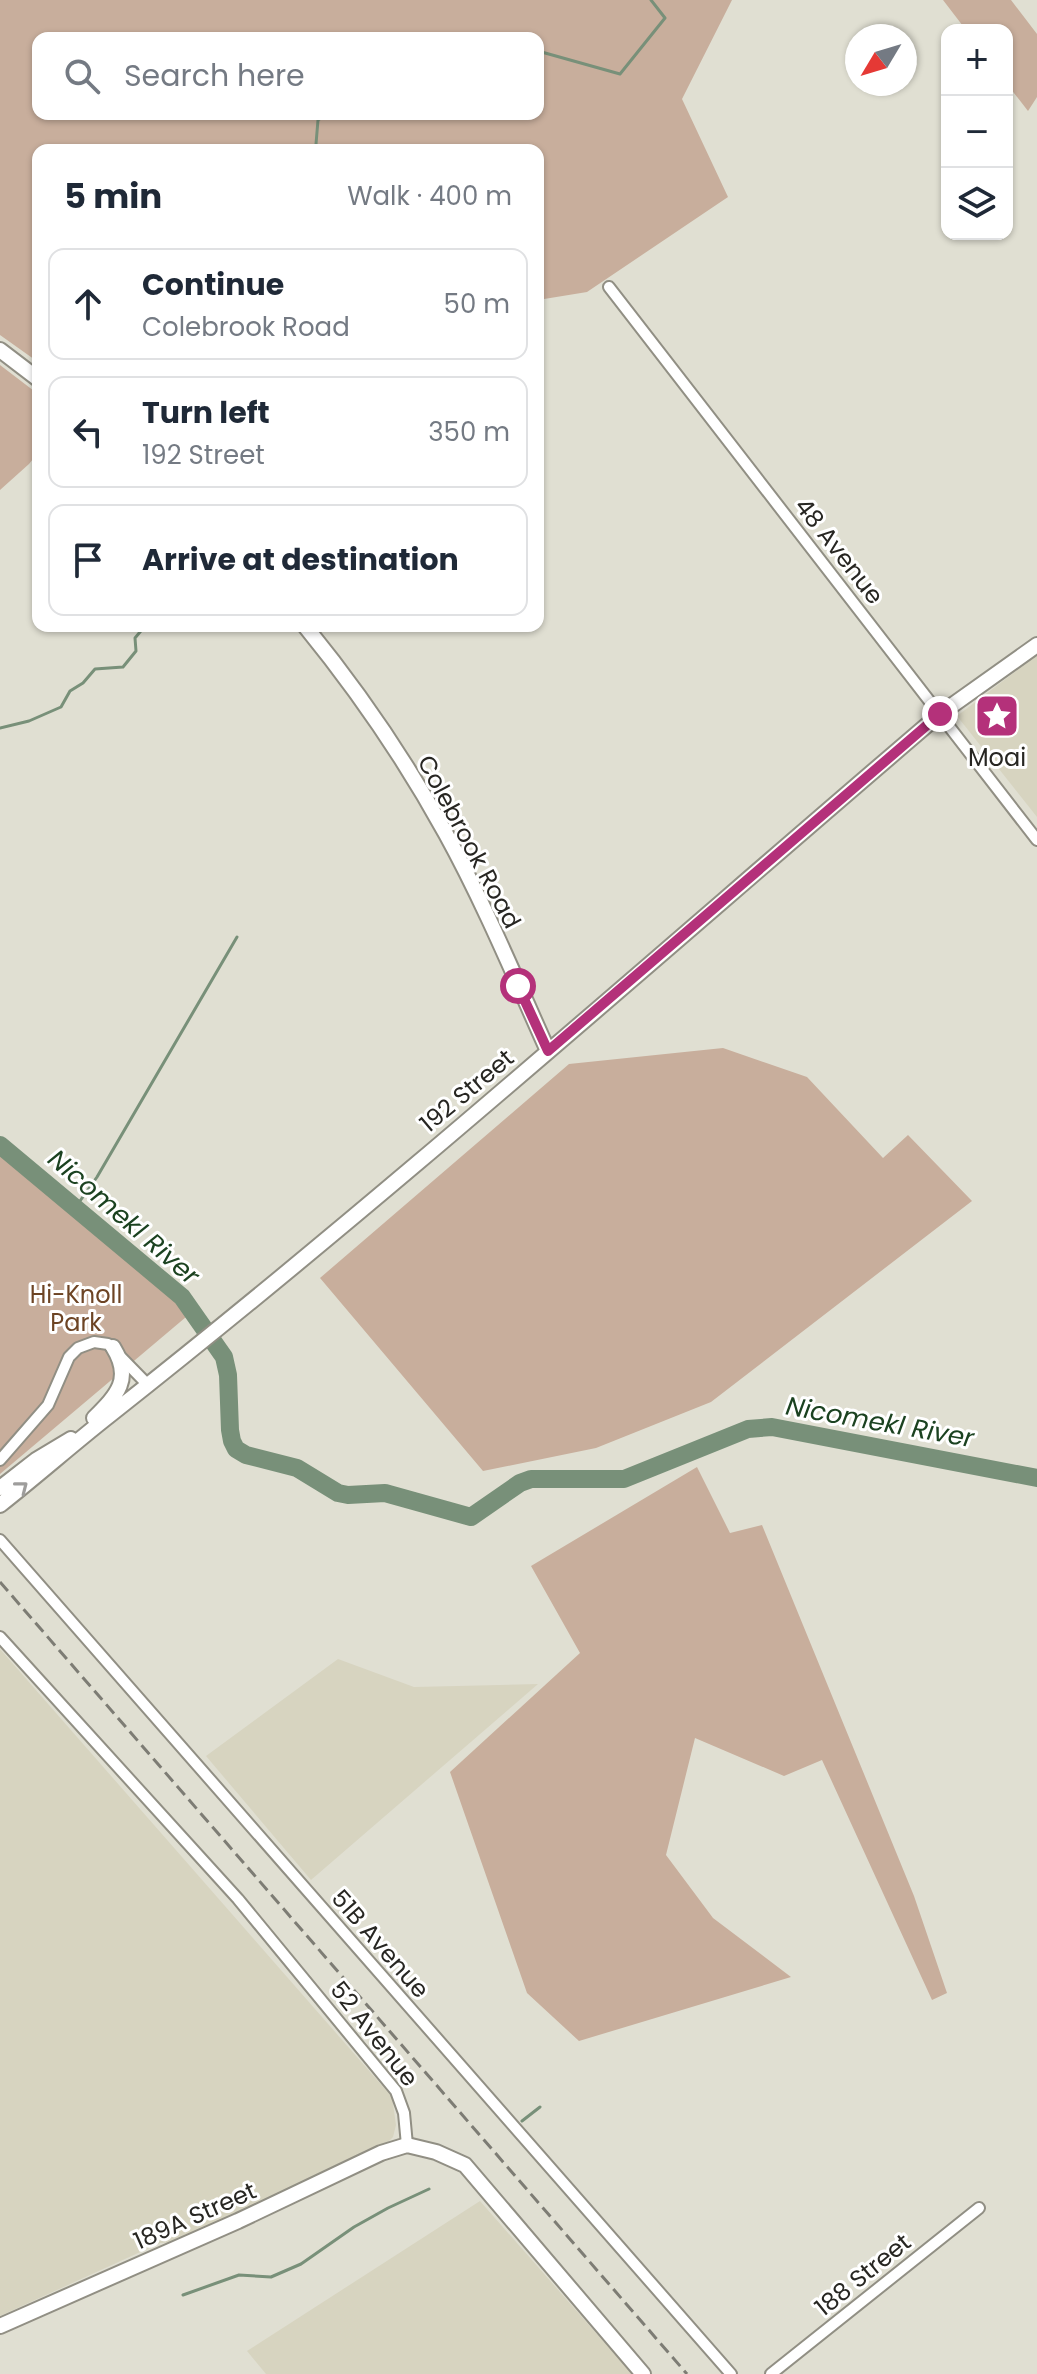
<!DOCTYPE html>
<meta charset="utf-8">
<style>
:root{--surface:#fff;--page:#f6f6f7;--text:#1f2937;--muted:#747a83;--line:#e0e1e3}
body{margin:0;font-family:Poppins,sans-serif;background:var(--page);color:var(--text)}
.controls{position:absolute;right:24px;top:24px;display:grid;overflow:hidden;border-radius:16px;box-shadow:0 2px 6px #0004}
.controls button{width:72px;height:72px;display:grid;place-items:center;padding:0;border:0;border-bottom:2px solid var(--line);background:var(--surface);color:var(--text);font:40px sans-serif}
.compass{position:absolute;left:845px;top:24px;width:72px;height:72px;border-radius:50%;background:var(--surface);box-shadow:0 2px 6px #0004;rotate:232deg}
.stop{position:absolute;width:24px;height:24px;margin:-18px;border:6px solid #b4317a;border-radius:50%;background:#fff}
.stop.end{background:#b4317a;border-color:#fff;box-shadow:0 2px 8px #0008}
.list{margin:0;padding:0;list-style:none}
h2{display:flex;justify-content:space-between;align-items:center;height:104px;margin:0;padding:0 32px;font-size:34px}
h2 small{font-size:26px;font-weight:400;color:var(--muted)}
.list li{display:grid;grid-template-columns:52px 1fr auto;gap:24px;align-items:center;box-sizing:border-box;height:112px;margin:0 16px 16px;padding:0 16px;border:2px solid var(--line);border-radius:16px}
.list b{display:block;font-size:30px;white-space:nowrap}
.list p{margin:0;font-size:26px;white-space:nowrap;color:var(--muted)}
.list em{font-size:26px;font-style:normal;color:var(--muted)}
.icon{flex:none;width:44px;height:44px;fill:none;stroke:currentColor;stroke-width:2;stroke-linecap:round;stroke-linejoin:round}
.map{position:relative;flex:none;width:1037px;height:2374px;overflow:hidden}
.search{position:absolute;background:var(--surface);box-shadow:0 2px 6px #0004;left:32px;top:32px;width:512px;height:88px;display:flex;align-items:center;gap:20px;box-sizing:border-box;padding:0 28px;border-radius:16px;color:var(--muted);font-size:30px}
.panel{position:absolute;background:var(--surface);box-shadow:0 2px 6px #0004;left:32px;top:144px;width:512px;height:488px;border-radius:16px}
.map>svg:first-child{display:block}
.built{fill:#d7d4c0}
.green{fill:#c8ae9c;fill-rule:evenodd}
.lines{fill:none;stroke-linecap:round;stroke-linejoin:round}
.stream{stroke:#789079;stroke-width:3}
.river{stroke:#789079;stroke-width:18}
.street-casing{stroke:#918f84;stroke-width:14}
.secondary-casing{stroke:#918f84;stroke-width:18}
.street{stroke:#fff;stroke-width:10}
.secondary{stroke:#fff;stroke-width:14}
.rail{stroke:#7d7c74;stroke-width:3;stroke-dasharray:12 6;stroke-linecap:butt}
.oneway{stroke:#9e9d9c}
.route{stroke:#b4317a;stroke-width:10}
.labels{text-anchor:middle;stroke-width:6;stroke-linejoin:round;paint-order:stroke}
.street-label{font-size:24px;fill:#272622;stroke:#fff}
.poi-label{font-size:24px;fill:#272622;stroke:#fff}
.park-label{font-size:24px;fill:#6d4424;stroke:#fff}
.water-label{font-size:26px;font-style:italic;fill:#1b4220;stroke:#fff}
</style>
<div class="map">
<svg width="1037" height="2374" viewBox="0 0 1037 2374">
<rect width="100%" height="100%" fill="#e0dfd2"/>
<path class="built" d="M1037 655V817L957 716Z
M0 1649 392 2097 396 2125 393 2137 388 2142 366 2150 276 2197 178 2242 160 2243 0 2316Z
M338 1659 414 1687 538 1684 311 1880 206 1756Z
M480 2201 632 2374H266L247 2351Z"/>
<path class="green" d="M0 0H732L682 99 728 197 587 292 538 300V150H38V362L0 335ZM38 38H538V114H38Z
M943 0H1011L1037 34V97L1028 111 1007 84V30H966Z
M0 365 38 394V453L29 464 0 490Z
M723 1048 807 1077 883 1158 908 1135 972 1201 711 1402 596 1448 483 1471 320 1278 569 1064Z
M0 1142 63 1198 158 1276 173 1293 186 1317 0 1474Z
M697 1467 730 1533 762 1525 914 1896 947 1993 932 2000 822 1760 784 1776 695 1738 666 1855 713 1918 791 1977 579 2041 527 1993 450 1772 580 1653 531 1566Z"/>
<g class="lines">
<path class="stream" d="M538 51 620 74 665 18 651 0
M319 150 316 144 318 120 327 114
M0 728 29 721 61 707 70 691 83 683 95 669 123 667 136 651 135 638 145 626
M75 1208 97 1177 237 937
M522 2121 540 2107
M183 2295 239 2275 271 2277 301 2264 354 2227 388 2208 429 2189"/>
<path class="river" d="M0 1145 182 1297 224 1357 228 1375 230 1430 232 1441 236 1449 246 1455 297 1468 338 1493 348 1495 385 1493 471 1517 520 1483 531 1479H624L748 1429 772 1427 1037 1478"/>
<g class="street-casing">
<path id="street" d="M609 287 1037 840
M0 1460 48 1405 69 1357 78 1348 94 1342 108 1344 149 1386
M0 1540 731 2374
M0 1637 238 1899 396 2091 404 2113 407 2145
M771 2374 979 2208"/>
</g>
<g class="secondary-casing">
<path id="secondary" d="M0 350 38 379
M305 626C358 691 406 761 446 834 484 903 516 980 548 1051
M94 1418C117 1395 133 1379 113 1347
M0 1488 36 1460 71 1439
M0 1505C37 1476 73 1444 110 1415 394 1191 665 949 940 714L1037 645
M0 2326 238 2221 381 2153 407 2145 436 2152 465 2165 643 2374"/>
</g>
<use href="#street" class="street"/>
<use href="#secondary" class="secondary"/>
<path class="rail" d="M0 1582 687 2374"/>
</g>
<defs><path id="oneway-chevron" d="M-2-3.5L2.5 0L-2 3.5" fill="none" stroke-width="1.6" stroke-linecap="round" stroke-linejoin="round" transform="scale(2)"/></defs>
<use class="oneway" href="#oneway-chevron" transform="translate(22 1487) rotate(-38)"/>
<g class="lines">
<path class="route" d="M518 986 548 1051 940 714"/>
</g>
<defs>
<g id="sight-square" transform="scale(2.3)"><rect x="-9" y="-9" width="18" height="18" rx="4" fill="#b4317a" stroke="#fff"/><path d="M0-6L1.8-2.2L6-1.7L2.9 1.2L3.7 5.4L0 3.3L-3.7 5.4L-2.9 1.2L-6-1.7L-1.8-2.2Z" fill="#fff"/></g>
</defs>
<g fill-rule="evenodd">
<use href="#sight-square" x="997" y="716"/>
</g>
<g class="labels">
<g class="street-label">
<text transform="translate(839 551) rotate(52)" y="8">48 Avenue</text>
<text transform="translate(469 842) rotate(62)" y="8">Colebrook Road</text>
<text transform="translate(467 1091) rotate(-40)" y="8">192 Street</text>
<text transform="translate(380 1944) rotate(49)" y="8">51B Avenue</text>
<text transform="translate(374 2034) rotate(52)" y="8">52 Avenue</text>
<text transform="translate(195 2216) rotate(-24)" y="8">189A Street</text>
<text transform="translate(863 2275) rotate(-39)" y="8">188 Street</text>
</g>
<g class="poi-label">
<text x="997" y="766">Moai</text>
</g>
<g class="park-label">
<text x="76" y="1303">Hi-Knoll<tspan x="76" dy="28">Park</tspan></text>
</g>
<g class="water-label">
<text transform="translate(124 1217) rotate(41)" y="9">Nicomekl River</text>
<text transform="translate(880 1422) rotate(10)" y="9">Nicomekl River</text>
</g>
</g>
</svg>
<div class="controls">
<button>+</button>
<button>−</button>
<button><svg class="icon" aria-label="layers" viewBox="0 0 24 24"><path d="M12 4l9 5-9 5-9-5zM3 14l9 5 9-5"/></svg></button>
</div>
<svg class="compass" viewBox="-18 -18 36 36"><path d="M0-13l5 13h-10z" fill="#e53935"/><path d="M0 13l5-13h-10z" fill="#747a83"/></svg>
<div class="stop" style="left:518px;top:986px"></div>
<div class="stop end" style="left:940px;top:714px"></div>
<div class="search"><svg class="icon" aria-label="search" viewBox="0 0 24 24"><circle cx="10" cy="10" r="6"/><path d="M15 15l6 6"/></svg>Search here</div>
<section class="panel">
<h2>5 min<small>Walk · 400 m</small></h2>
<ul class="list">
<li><svg class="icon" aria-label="ahead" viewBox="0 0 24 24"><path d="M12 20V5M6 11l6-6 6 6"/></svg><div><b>Continue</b><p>Colebrook Road</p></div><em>50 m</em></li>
<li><svg class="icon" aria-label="left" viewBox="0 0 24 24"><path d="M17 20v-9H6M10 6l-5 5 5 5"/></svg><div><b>Turn left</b><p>192 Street</p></div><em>350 m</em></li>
<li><svg class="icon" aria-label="arrive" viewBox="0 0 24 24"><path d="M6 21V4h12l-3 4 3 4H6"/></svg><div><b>Arrive at destination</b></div></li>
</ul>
</section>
</div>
